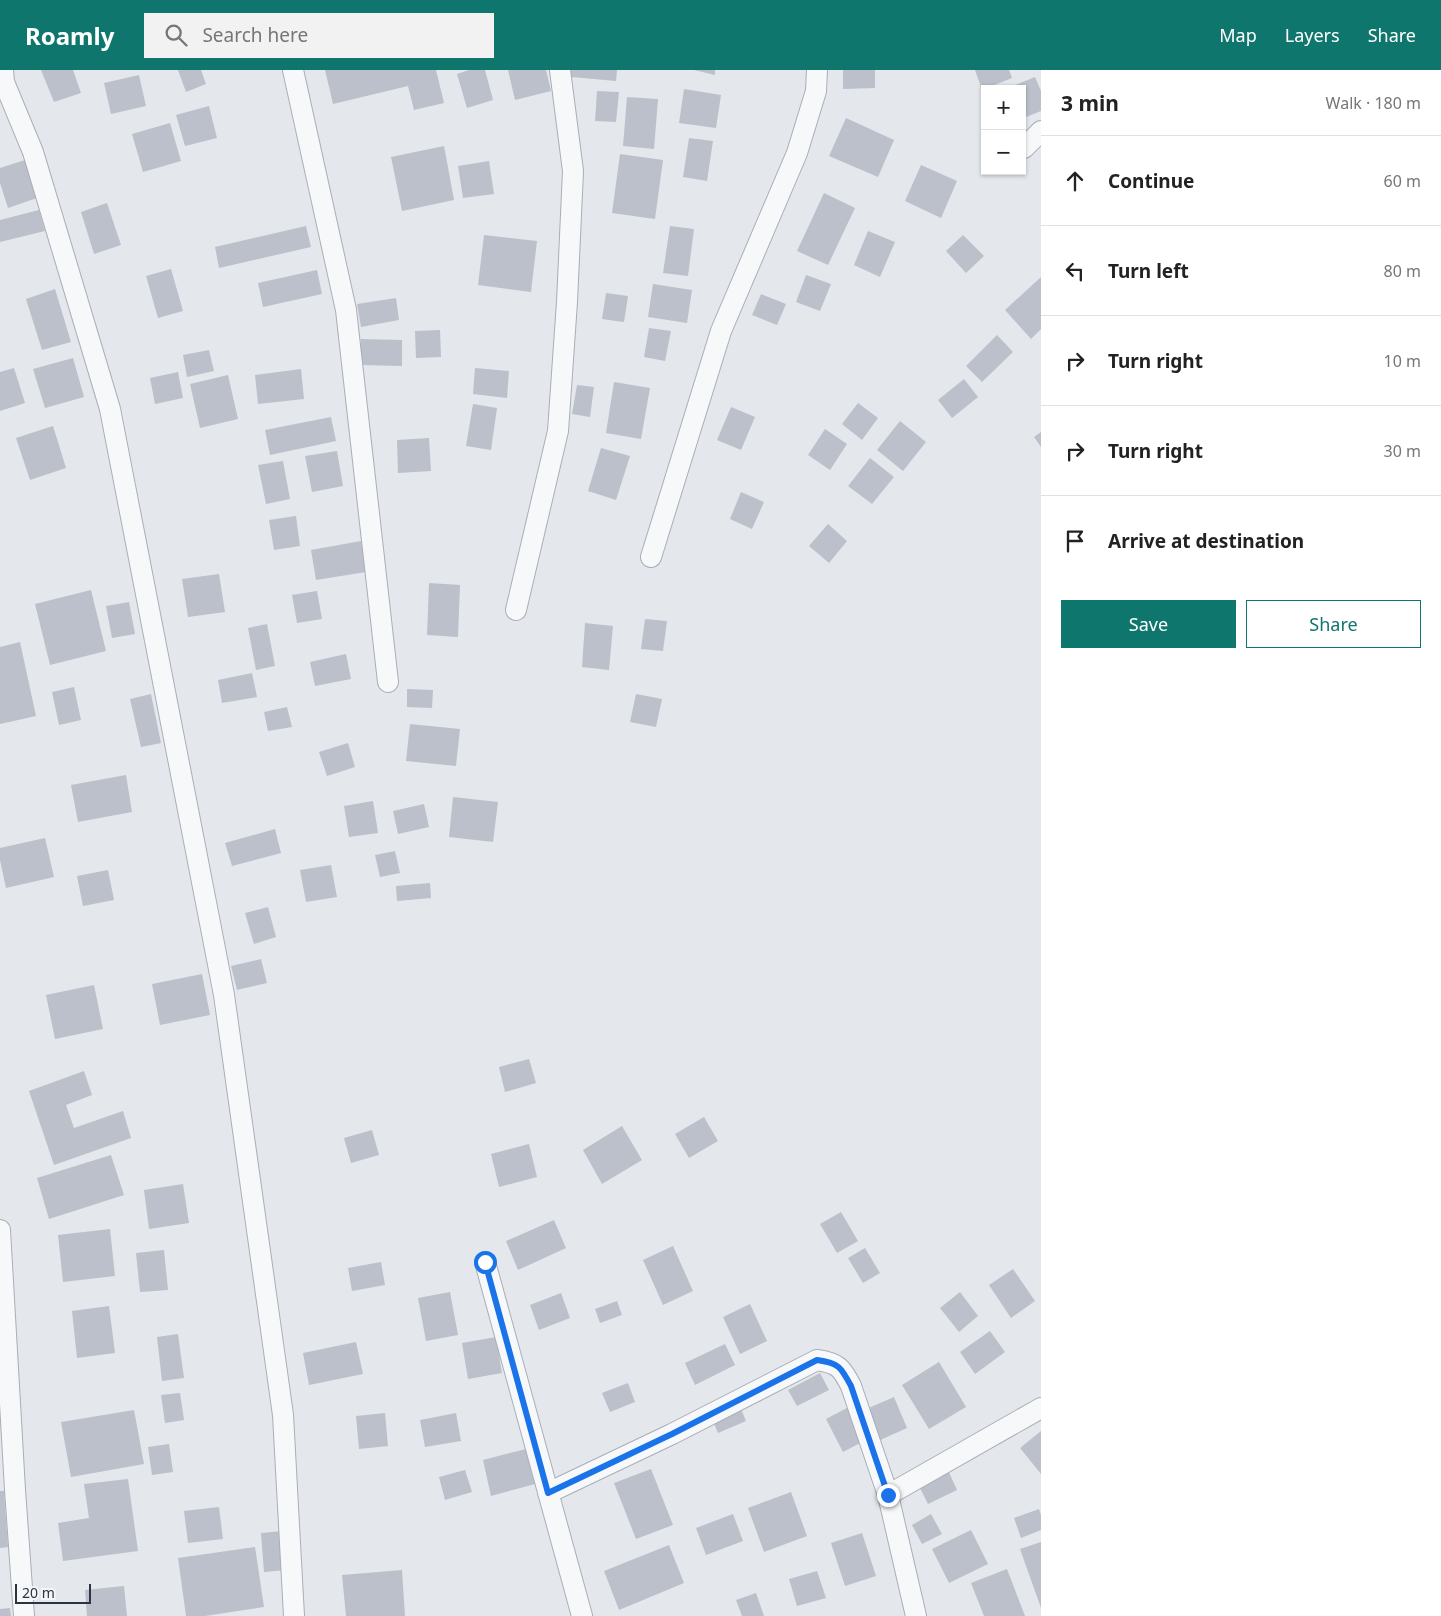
<!DOCTYPE html>
<meta charset="utf-8">
<style>
:root{--surface:#fff;--page:#f2f2f2;--text:#222;--muted:#767676;--line:#e0e0e0;--accent:#0f766e}
body{margin:0;font-family:"Noto Sans",sans-serif;background:var(--page);color:var(--text)}
.controls{position:absolute;right:15px;top:15px;display:grid;overflow:hidden;border-radius:0px;box-shadow:0 1px 4px #0004}
.controls button{width:45px;height:45px;display:grid;place-items:center;padding:0;border:0;border-bottom:1px solid var(--line);background:var(--surface);color:var(--text);font:25px sans-serif}
.scale{position:absolute;left:15px;bottom:12px;width:76px;box-sizing:border-box;padding-left:5px;border:2px solid #2b3445;border-top:0;font-size:14px;line-height:18px;white-space:nowrap;color:#2b3445;-webkit-text-stroke:4px #f4f6f9;paint-order:stroke}
.stop{position:absolute;width:15px;height:15px;margin:-11px;border:4px solid #1a73e8;border-radius:50%;background:#fff}
.stop.end{background:#1a73e8;border-color:#fff;box-shadow:0 1px 5px #0008}
.list{margin:0;padding:0;list-style:none}
h2{display:flex;justify-content:space-between;align-items:center;height:65px;margin:0;padding:0 20px;font-size:21px}
h2 small{font-size:16px;font-weight:400;color:var(--muted)}
.list li{display:grid;grid-template-columns:32px 1fr auto;gap:15px;align-items:center;box-sizing:border-box;height:90px;padding:0 20px;border-top:1px solid var(--line)}
.list b{display:block;font-size:19px;white-space:nowrap}
.list em{font-size:16px;font-style:normal;color:var(--muted)}
.actions{display:flex;gap:10px;padding:15px 20px}
.actions a{flex:1;padding:11px 0;border:1px solid var(--accent);border-radius:0px;text-align:center;font-size:18px;color:var(--accent)}
.actions .main{background:var(--accent);color:#fff}
.icon{flex:none;width:28px;height:28px;fill:none;stroke:currentColor;stroke-width:2;stroke-linecap:round;stroke-linejoin:round}
.map{position:relative;flex:none;width:1041px;height:1546px;overflow:hidden}
header{display:flex;align-items:center;gap:30px;box-sizing:border-box;height:70px;padding:0 25px;background:var(--accent);color:#fff}
header strong{font-size:24px}
nav{display:flex;gap:28px;margin-inline-start:auto;font-size:18px}
.search{width:350px;height:45px;background:var(--page);display:flex;align-items:center;gap:12px;box-sizing:border-box;padding:0 18px;border-radius:0px;color:var(--muted);font-size:19px}
main{display:flex}
aside{flex:1;background:var(--surface)}
.map>svg:first-child{display:block}
.building{fill:#bbc0ca}
.lines{fill:none;stroke-linecap:round;stroke-linejoin:round}
.minor-casing{stroke:#a9aeb7;stroke-width:22}
.minor{stroke:#f7f8fa;stroke-width:20}
.route{stroke:#1a73e8;stroke-width:6}
</style>
<header>
<strong>Roamly</strong>
<div class="search"><svg class="icon" aria-label="search" viewBox="0 0 24 24"><circle cx="10" cy="10" r="6"/><path d="M15 15l6 6"/></svg>Search here</div>
<nav><a>Map</a><a>Layers</a><a>Share</a></nav>
</header>
<main>
<div class="map">
<svg width="1041" height="1546" viewBox="0 0 1041 1546">
<rect width="100%" height="100%" fill="#e4e7ec"/>
<path class="building" d="M41 0H73L81 23 54 32Z
M178 0H201L206 14 186 22Z
M325 0H436L444 33 414 40 408 16 333 34Z
M469 0H485L493 30 467 38 457 4Z
M508 0H546L551 21 515 30Z
M571 0H617L616 11 571 7Z
M694 0H715V5Z
M843 0H875V18L843 19Z
M975 0H1009L1012 8 982 20Z
M139 5 146 36 111 44 104 13Z
M1035 7 1041 21V41L1026 47 1022 39V19H1014L1013 16Z
M684 19 721 25 716 58 679 53Z
M597 21 619 22 616 52 595 51Z
M627 27 658 29 654 79 623 76Z
M209 36 217 68 185 76 176 45Z
M846 48 894 70 878 107 829 86Z
M170 53 181 91 143 102 132 64Z
M689 68 713 71 707 111 683 107Z
M444 76 454 130 402 141 391 87Z
M620 84 663 90 655 149 612 143Z
M25 90 37 128 8 138 0 113V98Z
M489 91 494 124 463 128 458 96Z
M921 95 957 111 941 148 905 131Z
M824 123 855 138 828 195 797 181Z
M107 133 121 175 94 184 81 142Z
M39 140 45 161 0 172V150Z
M306 156 311 177 219 198 215 177Z
M670 156 694 159 688 206 663 203Z
M868 161 895 172 880 207 854 195Z
M484 165 537 171 531 222 478 215Z
M963 165 984 186 966 203 946 181Z
M171 199 183 241 158 248 146 206Z
M317 200 322 224 263 237 258 213Z
M806 205 831 214 820 241 796 232Z
M1041 207V259L1031 269 1005 240Z
M653 214 692 220 687 253 648 247Z
M55 219 71 272 42 280 26 229Z
M606 223 628 226 624 252 602 249Z
M761 224 786 234 777 255 752 245Z
M396 228 399 250 361 257 357 234Z
M649 258 671 261 665 291 644 287Z
M440 260 441 287 416 288 415 261Z
M997 265 1013 282 982 312 966 296Z
M361 269 402 270V296L361 295Z
M209 280 214 301 187 307 183 285Z
M73 288 84 327 45 338 33 299Z
M14 298 25 333 0 341V302Z
M475 298 509 301 507 328 473 324Z
M301 299 304 329 258 334 255 305Z
M178 302 183 328 155 334 150 308Z
M228 305 238 349 200 358 190 314Z
M964 309 978 327 952 348 938 330Z
M614 312 650 318 641 369 606 363Z
M577 315 594 317 590 347 572 344Z
M858 333 878 348 862 370 842 354Z
M473 334 497 338 491 380 466 376Z
M731 337 755 347 741 380 717 370Z
M331 347 336 371 270 385 265 360Z
M900 351 926 372 903 401 877 380Z
M53 356 66 398 30 410 16 368Z
M825 359 847 374 830 400 808 385Z
M1041 362V377L1034 367Z
M429 368 431 401 398 403 397 370Z
M601 378 630 386 616 430 588 421Z
M337 381 343 416 312 422 305 386Z
M870 388 894 407 872 434 848 416Z
M283 391 290 429 266 434 258 395Z
M741 422 764 432 752 459 730 449Z
M296 446 300 476 274 480 269 450Z
M828 454 847 471 829 493 809 476Z
M361 471 366 502 316 510 311 480Z
M219 504 225 542 188 547 182 509Z
M429 513 460 515 458 567 427 565Z
M91 520 106 581 50 595 35 534Z
M317 521 322 549 297 553 292 525Z
M129 532 135 564 112 568 106 536Z
M645 549 667 551 663 581 641 579Z
M585 553 613 556 609 600 582 597Z
M267 554 275 596 256 600 248 558Z
M20 572 36 646 0 654V577Z
M346 584 351 609 315 616 310 592Z
M252 603 257 627 222 633 218 610Z
M74 617 81 650 59 655 52 622Z
M407 619 433 620 432 638 407 637Z
M151 624 161 673 141 677 130 629Z
M636 624 662 629 656 657 630 652Z
M287 637 292 657 268 661 264 642Z
M410 654 460 659 456 696 406 691Z
M348 673 355 697 327 706 319 682Z
M126 705 132 742 78 752 71 715Z
M453 727 498 732 493 772 449 767Z
M373 731 378 763 349 767 344 736Z
M424 734 429 757 398 764 393 741Z
M275 759 281 783 232 796 225 773Z
M45 768 54 807 6 818 0 790V778Z
M395 781 400 803 380 807 375 785Z
M331 795 337 827 306 832 300 800Z
M108 800 114 830 83 836 77 806Z
M430 813 431 828 397 831 396 816Z
M268 837 276 867 254 874 245 843Z
M261 889 267 913 237 920 231 896Z
M202 904 210 945 160 955 152 914Z
M94 915 103 959 55 969 46 925Z
M529 989 536 1013 505 1022 499 997Z
M84 1001 92 1025 66 1035 74 1058 123 1041 131 1068 54 1095 29 1021Z
M704 1047 718 1071 689 1088 675 1064Z
M622 1056 642 1090 602 1114 583 1080Z
M372 1060 379 1085 351 1093 344 1068Z
M529 1074 537 1107 499 1117 491 1084Z
M111 1085 124 1125 49 1149 37 1108Z
M183 1114 189 1153 149 1159 144 1120Z
M841 1142 858 1171 837 1183 820 1154Z
M554 1150 566 1178 518 1200 506 1171Z
M110 1159 115 1206 63 1212 58 1165Z
M673 1176 693 1221 663 1235 643 1190Z
M865 1178 880 1203 863 1213 848 1188Z
M164 1180 168 1220 140 1222 136 1183Z
M381 1192 385 1215 352 1221 348 1198Z
M1013 1199 1035 1231 1011 1248 989 1215Z
M450 1222 458 1265 426 1271 418 1228Z
M960 1222 978 1246 959 1262 940 1238Z
M561 1223 570 1248 539 1260 530 1235Z
M617 1231 622 1245 600 1253 595 1239Z
M750 1234 767 1271 740 1284 723 1247Z
M109 1236 115 1283 77 1288 72 1241Z
M990 1261 1005 1282 975 1304 960 1282Z
M178 1264 184 1308 162 1311 157 1267Z
M496 1267 502 1303 468 1309 462 1273Z
M356 1272 363 1304 309 1315 303 1283Z
M725 1274 735 1295 695 1315 685 1293Z
M939 1292 966 1337 929 1359 902 1315Z
M820 1303 829 1320 797 1336 788 1320Z
M628 1313 635 1332 610 1342 602 1323Z
M180 1323 184 1350 165 1353 161 1325Z
M894 1327 907 1358 878 1371 864 1340Z
M847 1338 864 1371 843 1382 826 1349Z
M741 1339 746 1351 718 1363 713 1351Z
M134 1340 144 1394 71 1407 61 1352Z
M385 1343 388 1376 359 1379 356 1346Z
M456 1343 461 1371 425 1377 420 1350Z
M1041 1361V1404L1020 1378Z
M169 1374 173 1402 152 1405 148 1377Z
M526 1379 535 1414 491 1426 483 1390Z
M651 1399 673 1455 636 1469 614 1413Z
M465 1400 472 1422 445 1430 439 1407Z
M948 1400 957 1420 928 1434 918 1414Z
M128 1409 138 1481 63 1491 58 1453 89 1448 84 1414Z
M0 1421H4L8 1477 0 1478Z
M791 1422 807 1466 764 1482 748 1438Z
M219 1437 223 1469 188 1473 184 1441Z
M1039 1439 1041 1445V1460L1021 1468 1014 1448Z
M733 1444 743 1471 706 1485 696 1458Z
M931 1444 942 1464 922 1474 912 1455Z
M971 1460 988 1494 949 1513 932 1479Z
M283 1461 287 1500 264 1502 261 1463Z
M862 1463 876 1506 845 1516 831 1473Z
M1041 1472V1538L1020 1479Z
M669 1475 684 1513 619 1540 604 1501Z
M255 1477 264 1537 205 1546H186L178 1488Z
M1007 1499 1025 1546H984L971 1513Z
M402 1500 405 1546H346L342 1505Z
M817 1501 826 1528 797 1536 789 1509Z
M124 1516 127 1546H87L85 1520Z
M756 1523 764 1546H742L736 1530Z
M10 1538 11 1546H0V1539Z"/>
<g class="lines">
<g class="minor-casing">
<path id="minor" d="M3 0 4 12 33 82 110 339 224 925 283 1345 294 1546
M293 0 346 240 388 612
M1024 78 1041 61
M651 487 721 261 797 83 816 21 817 0
M516 540 558 361 567 232 573 101 560 0
M0 1160 15 1420 24 1546
M485 1192 582 1546
M548 1423 672 1364 817 1290C838 1293 842 1298 851 1316L888 1425 916 1546
M888 1425 1041 1338"/>
</g>
<use href="#minor" class="minor"/>
</g>
<g class="lines">
<path class="route" d="M485 1192 548 1423 672 1364 817 1290C839 1293 841 1297 851 1316L888 1425"/>
</g>
</svg>
<div class="controls">
<button>+</button>
<button>−</button>
</div>
<div class="scale">20 m</div>
<div class="stop" style="left:485px;top:1192px"></div>
<div class="stop end" style="left:888px;top:1425px"></div>
</div>
<aside>
<h2>3 min<small>Walk · 180 m</small></h2>
<ul class="list">
<li><svg class="icon" aria-label="ahead" viewBox="0 0 24 24"><path d="M12 20V5M6 11l6-6 6 6"/></svg><div><b>Continue</b></div><em>60 m</em></li>
<li><svg class="icon" aria-label="left" viewBox="0 0 24 24"><path d="M17 20v-9H6M10 6l-5 5 5 5"/></svg><div><b>Turn left</b></div><em>80 m</em></li>
<li><svg class="icon" aria-label="right" viewBox="0 0 24 24"><path d="M7 20v-9h11M14 6l5 5-5 5"/></svg><div><b>Turn right</b></div><em>10 m</em></li>
<li><svg class="icon" aria-label="right" viewBox="0 0 24 24"><path d="M7 20v-9h11M14 6l5 5-5 5"/></svg><div><b>Turn right</b></div><em>30 m</em></li>
<li><svg class="icon" aria-label="arrive" viewBox="0 0 24 24"><path d="M6 21V4h12l-3 4 3 4H6"/></svg><div><b>Arrive at destination</b></div></li>
</ul>
<div class="actions"><a class="main">Save</a><a>Share</a></div>
</aside>
</main>
